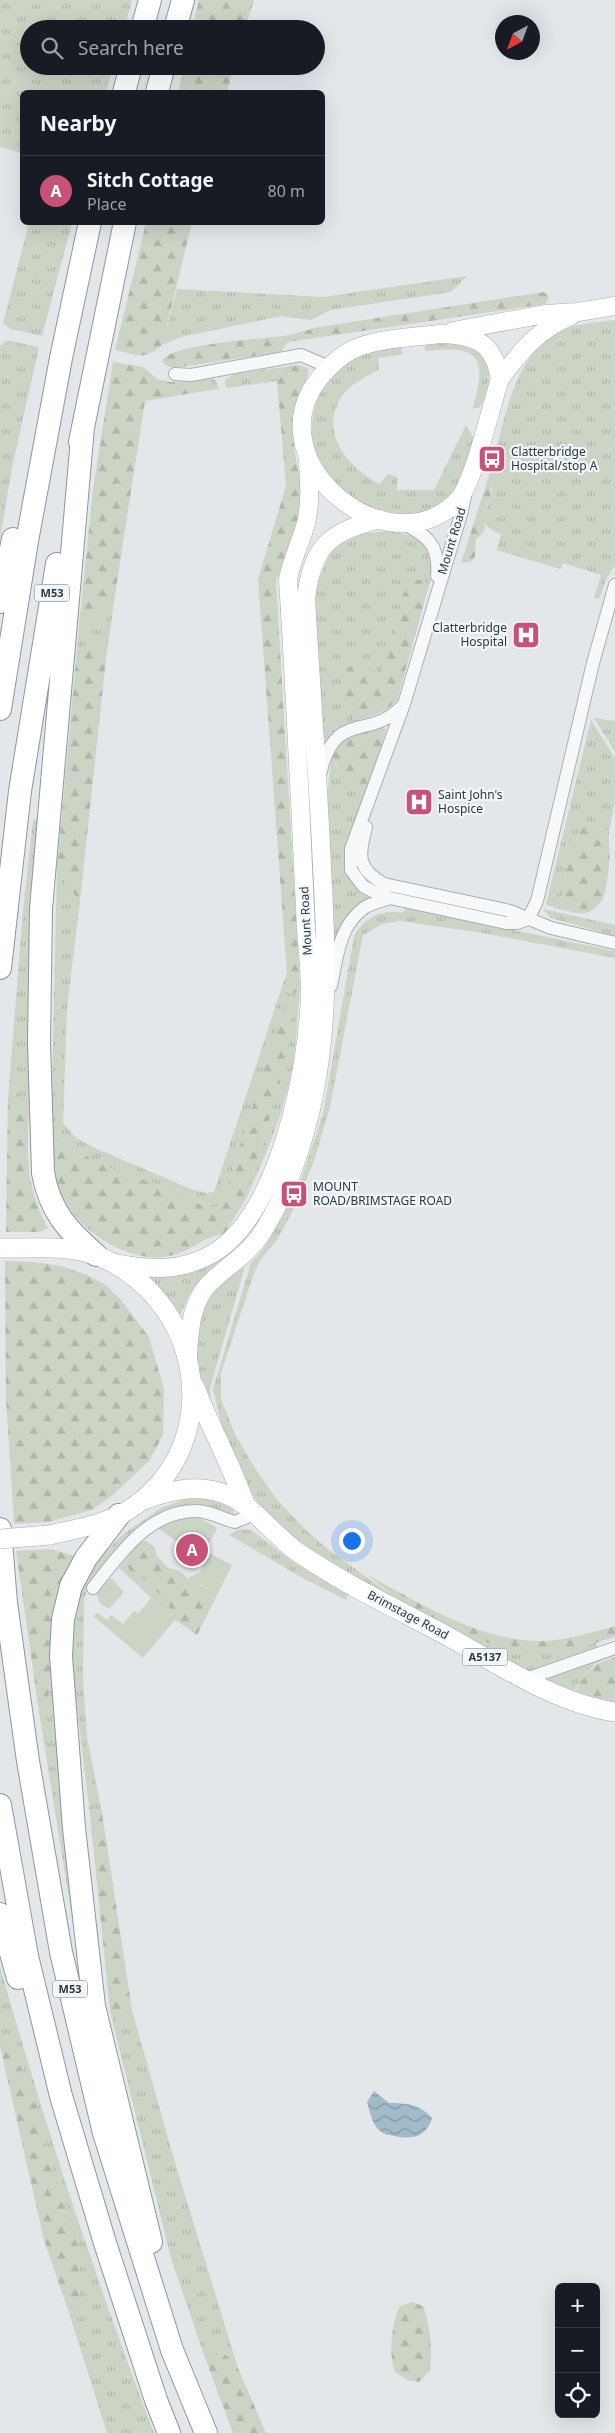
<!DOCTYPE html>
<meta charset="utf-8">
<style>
:root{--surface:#171b24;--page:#20242c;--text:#f1f3f6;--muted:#9ea1a6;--line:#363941;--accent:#c65278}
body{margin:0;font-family:"Noto Sans",sans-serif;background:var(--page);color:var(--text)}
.controls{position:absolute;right:15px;bottom:15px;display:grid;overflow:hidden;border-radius:8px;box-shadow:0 5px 20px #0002}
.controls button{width:45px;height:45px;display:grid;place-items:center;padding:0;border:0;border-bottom:1px solid var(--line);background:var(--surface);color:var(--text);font:25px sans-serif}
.compass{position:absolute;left:495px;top:15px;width:45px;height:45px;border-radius:50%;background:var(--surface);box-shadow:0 5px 20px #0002;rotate:221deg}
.you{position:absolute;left:351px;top:1540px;width:18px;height:18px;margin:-12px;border:4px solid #fff;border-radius:50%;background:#1a73e8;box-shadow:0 0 0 8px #1a73e833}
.badge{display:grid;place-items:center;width:32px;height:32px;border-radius:50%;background:var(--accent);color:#fff;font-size:16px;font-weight:700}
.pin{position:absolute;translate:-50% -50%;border:2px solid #fff;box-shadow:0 1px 5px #0006}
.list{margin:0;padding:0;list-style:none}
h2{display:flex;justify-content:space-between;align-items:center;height:65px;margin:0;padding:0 20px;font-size:21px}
h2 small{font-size:16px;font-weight:400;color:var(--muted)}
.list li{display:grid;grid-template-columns:32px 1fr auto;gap:15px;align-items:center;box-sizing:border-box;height:70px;padding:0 20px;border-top:1px solid var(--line)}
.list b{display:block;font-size:19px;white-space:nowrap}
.list p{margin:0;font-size:16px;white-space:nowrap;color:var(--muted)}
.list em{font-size:16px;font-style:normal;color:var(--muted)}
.icon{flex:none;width:28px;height:28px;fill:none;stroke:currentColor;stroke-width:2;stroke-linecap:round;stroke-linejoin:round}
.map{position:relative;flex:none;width:615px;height:2433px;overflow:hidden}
.search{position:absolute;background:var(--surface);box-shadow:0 5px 20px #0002;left:20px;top:20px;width:305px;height:55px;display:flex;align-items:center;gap:12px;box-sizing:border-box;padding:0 18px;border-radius:28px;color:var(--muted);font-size:19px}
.panel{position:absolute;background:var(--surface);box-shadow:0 5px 20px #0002;left:20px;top:90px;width:305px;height:135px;border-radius:8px}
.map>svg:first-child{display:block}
.grass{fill:url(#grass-tufts)}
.forest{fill:url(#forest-firs)}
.green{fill:#cbd4c5}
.water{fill:url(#water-waves)}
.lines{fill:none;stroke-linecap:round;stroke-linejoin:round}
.minor-casing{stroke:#a8afb4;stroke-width:14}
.secondary-casing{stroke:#a8afb4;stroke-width:19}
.primary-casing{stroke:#a4aeb5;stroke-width:20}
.motorway-casing{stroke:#8c97a0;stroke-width:24}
.minor{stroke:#f6f8f9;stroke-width:12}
.secondary{stroke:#fff;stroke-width:18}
.primary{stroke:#fff;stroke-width:19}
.motorway{stroke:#fff;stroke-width:22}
.primary-bridge-casing{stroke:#a4aeb5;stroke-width:20;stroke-linecap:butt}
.primary-bridge{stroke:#fff;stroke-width:19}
.labels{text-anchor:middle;stroke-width:4.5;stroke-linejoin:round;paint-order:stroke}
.shield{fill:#f3f6f8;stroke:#687179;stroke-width:1}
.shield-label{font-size:11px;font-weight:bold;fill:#2c3842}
.poi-label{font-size:12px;fill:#2c3842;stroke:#f3f6f8;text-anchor:start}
.street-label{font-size:12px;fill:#2c3842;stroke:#f3f6f8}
</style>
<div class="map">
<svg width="615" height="2433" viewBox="0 0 615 2433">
<defs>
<pattern id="grass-tufts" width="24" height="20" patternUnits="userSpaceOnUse" patternTransform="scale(1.25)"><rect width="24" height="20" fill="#cbd4c5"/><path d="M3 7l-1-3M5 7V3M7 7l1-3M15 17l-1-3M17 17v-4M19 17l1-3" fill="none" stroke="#aeb7aa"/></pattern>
<pattern id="forest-firs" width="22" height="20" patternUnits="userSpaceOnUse" patternTransform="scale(1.25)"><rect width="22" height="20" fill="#cbd4c5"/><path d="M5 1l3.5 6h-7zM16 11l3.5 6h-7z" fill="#aeb7aa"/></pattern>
<pattern id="water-waves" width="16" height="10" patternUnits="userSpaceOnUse" patternTransform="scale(1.25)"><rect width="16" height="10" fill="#a1bbc8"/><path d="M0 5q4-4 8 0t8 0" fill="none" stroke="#8399a4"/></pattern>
</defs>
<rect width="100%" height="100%" fill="#e3e7ea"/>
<path class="grass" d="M0 0H132L124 29H29V66H114L106 92H22V153L0 147Z
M29 223H72L42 336 11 329 3 323Z
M467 276 451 292 331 310 311 320 281 316 181 337 162 345 177 289 323 297Z
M615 320V565L606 580 599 599 594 598 601 575 563 563 560 569 497 550 501 534C480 527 481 516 491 498 490 494 498 462 500 455L495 453C507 410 517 348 565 329 581 323 599 322 615 320Z
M459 339C484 346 494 366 487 390 485 396 484 403 479 408H473C487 356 480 345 425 351V344Z
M6 340 39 347 12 468 0 539V346Z
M401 347 403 354 378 358 379 369C369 376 352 383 345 392 316 429 346 467 380 484L388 474 397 477V490H434L466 425 473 437C471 456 463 487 449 500 417 529 350 508 326 477 300 440 311 383 350 360 365 351 384 350 401 347Z
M297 365 283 372 277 381 226 388 225 380 234 374Z
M210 379H215L219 389 199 392 195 385 189 381Z
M385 531C415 534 428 539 433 570L397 700 386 710 336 729 323 743 315 634V589L330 553 342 543 362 534Z
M115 595 106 659 100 648 88 647 77 649 79 625 97 617Z
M594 718 615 721V752Z
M591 720 615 758V801L609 832V841L607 831 582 827 565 862 566 889 562 895 559 909 546 904Z
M332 755 336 766 368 786 349 840 361 889 369 899C347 910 340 929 333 951L326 807Z
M37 819 33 896 29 1101 22 1096 13 1094 8 1099 23 910 33 820Z
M57 867 67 886 80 901 67 1008 63 1123 76 1138 95 1148 191 1189 207 1193 214 1192 283 984 285 990 297 992 300 984C298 1011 297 1038 293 1064 285 1112 265 1157 245 1201L267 1128 220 1206 208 1208 160 1186 96 1163 51 1133Z
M406 908 615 951V958L477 932 400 921 382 924 363 935 330 1107 314 1161 297 1202 294 1201 323 1114 354 936C365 917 381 909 403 913Z
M543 909 615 925V936L551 918Z
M293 1203 296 1205 277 1240 262 1258 255 1270 221 1373V1399L235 1434 254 1467 278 1501 307 1531 325 1547 412 1610 316 1557 268 1517 234 1469 240 1465 222 1427 213 1389 251 1263 264 1248 289 1204Z
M225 1253 228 1256 200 1279 188 1297 179 1318 147 1278Z
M239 1265 244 1270 210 1388 211 1402C197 1389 193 1326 199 1308 202 1300 232 1273 239 1265Z
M206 1498 232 1507 234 1511 233 1515 173 1510 89 1588 84 1598 83 1681 87 1737 102 1813 89 1806 73 1675 66 1635 78 1581 122 1535 161 1508 186 1499Z
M239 1529 251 1530 295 1563 349 1593 346 1600 301 1577 229 1535Z
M126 1559C127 1572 138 1578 149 1580L154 1589 165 1598 175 1620 119 1568Z
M450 1629C507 1648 536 1661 596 1642L601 1661C587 1667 581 1680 573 1694L550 1684Z
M51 1676 76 1910 71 1911 39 1712 48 1700Z
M0 1966C44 2124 96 2280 154 2433H107L69 2313 77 2302 35 2102 11 2046H0Z
M132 2010 176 2166 238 2368 226 2355H204L171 2258 110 2011Z"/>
<path class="forest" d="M199 0H254L245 29H192Z
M184 66H234L227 92H178Z
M146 223H192L162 345C144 361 138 355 115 350Z
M544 292 549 296 546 304 288 342 281 352 174 368 165 365 162 361C170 343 268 339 289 335 299 333 309 329 319 327Z
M113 362 143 367 157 379 170 382 189 381 195 385 199 392 145 401 115 595 97 617 79 625 93 490Z
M297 365 308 368C310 383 297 400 294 418 290 446 300 470 302 497 304 519 285 559 276 581L300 984 297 992 291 994 285 990 283 984 287 973 258 579 286 486 277 381 283 372Z
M492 466 496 467C498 478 488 487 491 498 489 501 486 506 485 509 481 522 492 528 476 539L475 557 470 562 461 563Z
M413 580H422L429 585 397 700C384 713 372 717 354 720L339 701C339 683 340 671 357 662L367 664 377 673 383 666 386 648 397 624 402 596Z
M88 647 100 648 106 659 80 901 67 886 57 867 77 649Z
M383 727 386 729 376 768 368 786C350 783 338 772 332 755 339 733 363 731 383 727Z
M589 822C594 823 600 823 603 826 615 838 608 883 603 898 601 904 592 911 586 913 578 915 567 910 559 909L562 895 566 889 565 862 582 828Z
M285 1003 292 1014 293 1026 267 1128 245 1201 224 1234C204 1236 188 1254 164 1257 121 1262 69 1223 56 1183 51 1167 52 1150 51 1133L97 1163 160 1186 208 1208 220 1206 224 1198Z
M13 1094 22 1096 29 1101C28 1152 23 1182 48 1228L39 1232H6L8 1099Z
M5 1261 33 1262 61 1266 87 1275 106 1285 121 1300 149 1337 164 1389 163 1435 149 1461 113 1495 92 1510 48 1522 14 1524 6 1398Z
M146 1541 155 1547 156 1555 168 1568C188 1570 183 1580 195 1584 200 1586 202 1585 206 1589L209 1611 197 1635 175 1620 165 1598 153 1589 149 1580C136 1578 128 1574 126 1559L139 1542Z
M50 1549 75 1556 57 1595 51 1621V1676L48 1700 39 1712 16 1551Z
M367 1575C423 1604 479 1642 544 1641 568 1640 592 1632 615 1626V1637C600 1641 586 1647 571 1650 522 1660 454 1635 413 1610 397 1600 382 1587 367 1575Z
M615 1657V1703L574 1694C586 1671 590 1665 615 1657Z
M89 1806 102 1813 132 2010 110 2011Z
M0 2046H11L35 2102 47 2152 75 2231 81 2288 77 2302 69 2313 44 2240Z
M412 2302 423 2306C431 2328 432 2347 430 2370L419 2382 407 2380 394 2371C389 2349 391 2327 400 2306Z
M204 2355H226L238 2368 266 2433H233Z"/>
<path class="green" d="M195 1515 217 1528 211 1541 203 1546 196 1544 197 1541 187 1535 181 1544 154 1526 163 1520Z
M209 1553 232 1565 209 1611 204 1604 206 1589 202 1585 189 1586 188 1578 200 1572Z
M111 1578 124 1592 110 1608H107L100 1603 96 1594Z
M151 1598 175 1620 143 1658 93 1616 98 1613 107 1620 111 1615 123 1624 134 1611 138 1614Z"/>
<path class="water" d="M374 2091 389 2103C406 2103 420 2104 432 2118 427 2137 411 2140 395 2136 390 2135 384 2135 380 2131 372 2124 370 2112 367 2102Z"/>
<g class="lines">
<g class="minor-casing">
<path id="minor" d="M175 374 191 375 301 355 329 367
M466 491 462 511 404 704 351 849V870L363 886 372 891 390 898 506 923H517L528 919
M401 522C427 536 440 544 437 576
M321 771C336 709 370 741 402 706
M366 827C359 856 356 868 384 884L510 911 551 928 615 943
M528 919 537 901 593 663 615 585
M331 986C337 957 339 926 364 908 371 903 382 901 390 898
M93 1588C119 1555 148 1512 194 1511 208 1510 222 1519 235 1522L254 1514
M526 1679 615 1648"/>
</g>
<g class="secondary-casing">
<path id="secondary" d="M453 331 545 314 578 312 615 306
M441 334C476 335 494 343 500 379 491 406 474 482 458 500 391 571 255 464 318 380 329 366 342 353 359 347 384 338 414 337 441 334Z
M500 379C521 351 537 330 571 316
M115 1263C149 1270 180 1272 212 1254 280 1214 308 1067 310 994 310 973 308 951 306 930 304 887 302 844 300 801 296 728 293 654 288 580 291 560 301 543 306 523 311 503 309 481 308 460
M188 1358C189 1330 191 1299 213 1280 229 1265 248 1254 260 1236 281 1204 296 1166 306 1129 330 1042 327 955 322 866 318 777 311 687 306 598 313 544 330 532 380 519"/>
</g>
<g class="primary-casing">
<path id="primary" d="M0 1248C31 1249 68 1244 98 1256 198 1297 227 1431 141 1501 115 1523 81 1528 49 1535
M195 1387C210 1427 231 1464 245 1504
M141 1501C167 1491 194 1484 222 1493 253 1503 272 1535 299 1553 346 1585 397 1609 447 1636 498 1664 557 1704 615 1712"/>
</g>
<g class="motorway-casing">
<path id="motorway" d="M142 29 150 0
M175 29 183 0
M124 92 131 66
M157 92 164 66
M83 427 41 909 39 1043 43 1173C50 1212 68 1230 96 1255
M80 442 125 222
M0 602 13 539
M0 709 27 541 61 358 90 222
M0 968 20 791 57 564
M119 1515 86 1558 71 1586 63 1619 61 1656 74 1828 94 2006 151 2242
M0 1529 6 1603 28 1761 61 1952 104 2133 172 2350 206 2433
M0 1805 27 1956 61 2096 105 2243 156 2400 169 2433
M0 1914 18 1978"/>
</g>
<use href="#minor" class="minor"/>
<use href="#secondary" class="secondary"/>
<use href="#primary" class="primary"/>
<use href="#motorway" class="motorway"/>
<g class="primary-bridge-casing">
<path id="primary-bridge" d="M0 1539 49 1535"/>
</g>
<use href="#primary-bridge" class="primary-bridge"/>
</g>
<defs>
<g id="bus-square" transform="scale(1.4375)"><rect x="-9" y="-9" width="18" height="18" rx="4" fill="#c65278" stroke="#f3f6f8"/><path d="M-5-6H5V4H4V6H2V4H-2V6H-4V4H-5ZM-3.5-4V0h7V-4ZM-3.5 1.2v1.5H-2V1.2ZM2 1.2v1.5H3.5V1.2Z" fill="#fff"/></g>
<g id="hospital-square" transform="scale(1.4375)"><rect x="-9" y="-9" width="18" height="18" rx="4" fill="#c65278" stroke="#f3f6f8"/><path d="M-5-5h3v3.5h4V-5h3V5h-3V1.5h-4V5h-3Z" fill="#fff"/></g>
</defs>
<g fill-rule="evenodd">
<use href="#bus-square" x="492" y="459"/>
<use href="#hospital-square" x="526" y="635"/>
<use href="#hospital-square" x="419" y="802"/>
<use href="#bus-square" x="294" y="1194"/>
</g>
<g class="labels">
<g class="shield">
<rect x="34.5" y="584.5" width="35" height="17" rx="4"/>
<rect x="462.5" y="1648.5" width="45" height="17" rx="4"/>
<rect x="52.5" y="1980.5" width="35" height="17" rx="4"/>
</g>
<g class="shield-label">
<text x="52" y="597">M53</text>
<text x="485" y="1661">A5137</text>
<text x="70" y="1993">M53</text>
</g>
<g class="poi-label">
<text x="511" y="456">Clatterbridge<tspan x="511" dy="14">Hospital/stop A</tspan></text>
<text x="507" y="632" text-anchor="end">Clatterbridge<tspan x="507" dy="14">Hospital</tspan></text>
<text x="438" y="799">Saint John's<tspan x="438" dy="14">Hospice</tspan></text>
<text x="313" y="1191">MOUNT<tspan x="313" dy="14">ROAD/BRIMSTAGE ROAD</tspan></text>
</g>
<g class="street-label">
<text transform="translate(452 541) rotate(-73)" y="4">Mount Road</text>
<text transform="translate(306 921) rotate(-93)" y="4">Mount Road</text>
<text transform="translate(408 1615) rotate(28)" y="4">Brimstage Road</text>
</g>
</g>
</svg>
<div class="controls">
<button>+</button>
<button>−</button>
<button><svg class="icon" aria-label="locate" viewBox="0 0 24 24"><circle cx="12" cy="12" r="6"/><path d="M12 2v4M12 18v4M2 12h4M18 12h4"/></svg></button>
</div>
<svg class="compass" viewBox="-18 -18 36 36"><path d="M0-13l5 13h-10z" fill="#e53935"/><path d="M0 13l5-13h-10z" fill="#9ea1a6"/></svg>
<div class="you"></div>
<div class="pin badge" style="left:192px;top:1550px">A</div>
<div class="search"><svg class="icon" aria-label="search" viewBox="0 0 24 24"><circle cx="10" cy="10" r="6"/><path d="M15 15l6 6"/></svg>Search here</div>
<section class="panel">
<h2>Nearby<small></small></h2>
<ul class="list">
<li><span class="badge">A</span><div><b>Sitch Cottage</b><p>Place</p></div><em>80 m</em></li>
</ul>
</section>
</div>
